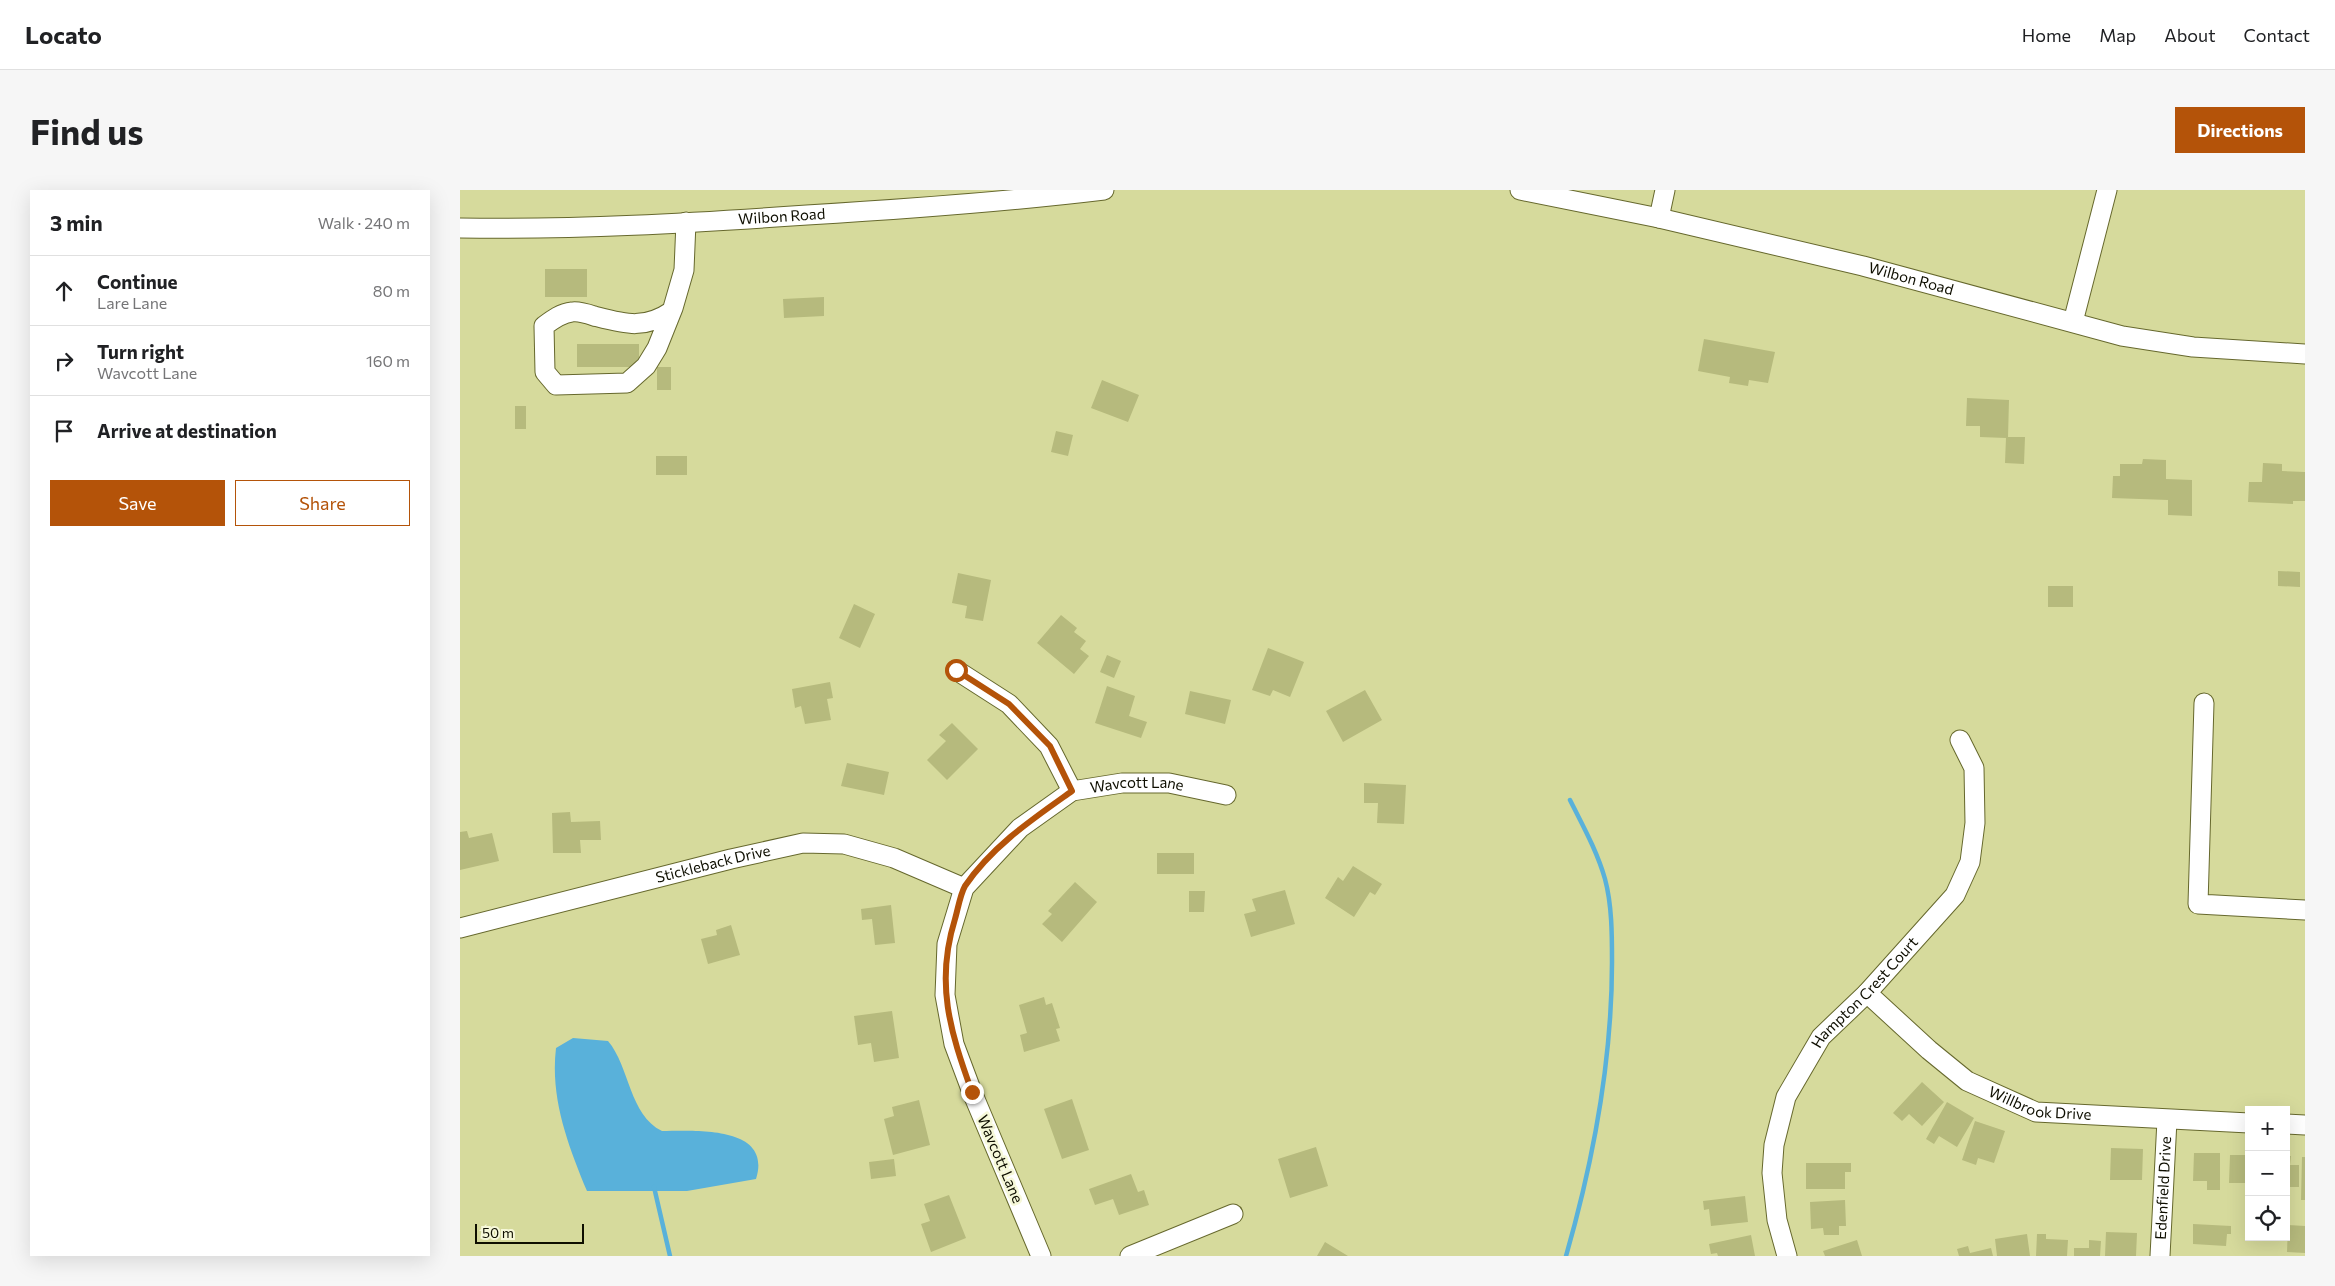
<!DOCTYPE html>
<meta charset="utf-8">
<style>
:root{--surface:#fff;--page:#f6f6f6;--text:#202124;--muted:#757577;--line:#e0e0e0;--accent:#b45309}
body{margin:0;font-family:Commissioner,sans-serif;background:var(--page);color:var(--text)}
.controls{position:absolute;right:15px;bottom:15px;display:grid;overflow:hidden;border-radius:0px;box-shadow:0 5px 20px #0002}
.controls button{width:45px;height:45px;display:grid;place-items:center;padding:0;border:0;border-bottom:1px solid var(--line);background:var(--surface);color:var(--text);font:25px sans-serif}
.scale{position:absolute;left:15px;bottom:12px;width:109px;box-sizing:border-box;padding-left:5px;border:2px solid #0e0e00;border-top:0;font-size:14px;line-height:18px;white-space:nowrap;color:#0e0e00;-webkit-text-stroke:4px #f6f8d9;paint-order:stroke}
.stop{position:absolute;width:15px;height:15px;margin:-11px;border:4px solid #b45309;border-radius:50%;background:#fff}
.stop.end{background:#b45309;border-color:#fff;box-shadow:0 1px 5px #0008}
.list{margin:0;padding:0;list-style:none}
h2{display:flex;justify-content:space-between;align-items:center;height:65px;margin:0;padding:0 20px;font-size:21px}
h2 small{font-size:16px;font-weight:400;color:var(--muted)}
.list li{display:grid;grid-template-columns:32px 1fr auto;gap:15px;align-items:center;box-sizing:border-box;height:70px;padding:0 20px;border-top:1px solid var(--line)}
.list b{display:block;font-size:19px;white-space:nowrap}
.list p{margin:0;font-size:16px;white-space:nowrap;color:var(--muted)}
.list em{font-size:16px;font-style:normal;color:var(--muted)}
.actions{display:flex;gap:10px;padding:15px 20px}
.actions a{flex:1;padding:11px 0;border:1px solid var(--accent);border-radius:0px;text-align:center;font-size:18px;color:var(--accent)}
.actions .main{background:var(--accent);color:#fff}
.icon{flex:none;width:28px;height:28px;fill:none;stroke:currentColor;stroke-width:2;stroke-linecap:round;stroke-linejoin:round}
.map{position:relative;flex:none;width:1845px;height:1066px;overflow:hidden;border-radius:0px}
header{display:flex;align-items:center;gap:30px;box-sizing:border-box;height:70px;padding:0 25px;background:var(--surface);border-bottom:1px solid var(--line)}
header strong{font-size:24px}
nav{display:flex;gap:28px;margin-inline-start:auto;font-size:18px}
.intro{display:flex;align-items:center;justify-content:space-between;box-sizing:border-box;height:120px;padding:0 30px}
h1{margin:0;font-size:35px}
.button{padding:12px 22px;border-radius:0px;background:var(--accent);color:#fff;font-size:18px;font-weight:700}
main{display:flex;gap:30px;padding:0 30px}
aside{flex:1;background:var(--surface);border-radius:0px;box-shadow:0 5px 20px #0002}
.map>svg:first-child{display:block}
.water{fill:#59b1da}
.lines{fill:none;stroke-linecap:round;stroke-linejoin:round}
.stream{stroke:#59b1da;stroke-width:4.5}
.building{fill:#b6ba7d}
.minor-casing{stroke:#66682d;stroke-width:21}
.minor{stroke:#fff;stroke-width:19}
.route{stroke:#b45309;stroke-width:6}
.labels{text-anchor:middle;stroke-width:5;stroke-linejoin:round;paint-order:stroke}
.street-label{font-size:15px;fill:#0e0e00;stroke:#f6f8d9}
</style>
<header>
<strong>Locato</strong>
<nav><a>Home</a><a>Map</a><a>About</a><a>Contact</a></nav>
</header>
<div class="intro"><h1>Find us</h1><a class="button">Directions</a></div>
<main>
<aside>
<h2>3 min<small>Walk · 240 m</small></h2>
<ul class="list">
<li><svg class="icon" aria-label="ahead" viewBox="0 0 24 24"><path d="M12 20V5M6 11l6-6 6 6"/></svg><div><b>Continue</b><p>Lare Lane</p></div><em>80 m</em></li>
<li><svg class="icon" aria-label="right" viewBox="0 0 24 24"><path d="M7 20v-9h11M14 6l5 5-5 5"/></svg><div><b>Turn right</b><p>Wavcott Lane</p></div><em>160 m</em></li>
<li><svg class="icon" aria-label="arrive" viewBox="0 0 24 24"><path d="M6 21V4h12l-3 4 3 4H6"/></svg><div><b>Arrive at destination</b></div></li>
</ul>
<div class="actions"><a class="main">Save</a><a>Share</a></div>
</aside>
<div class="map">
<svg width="1845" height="1066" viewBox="0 0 1845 1066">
<rect width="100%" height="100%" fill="#d6da9c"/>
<path class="water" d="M113 848 148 851C170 877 169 925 202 941 234 941 313 935 296 989L227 1001H127C108 955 90 908 96 858Z"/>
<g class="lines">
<path class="stream" d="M194 997 210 1066
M1106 1066C1133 972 1152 870 1152 772 1152 745 1152 715 1145 689 1137 661 1123 636 1110 610"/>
</g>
<path class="building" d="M85 79H127V107H85Z
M364 107V126L324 128 323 109Z
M1244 149 1315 162 1308 193 1289 190 1288 196 1269 193 1270 187 1238 181Z
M117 154H179V177H117Z
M197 177H211V200H197Z
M642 190 679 205 668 232 631 218Z
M1507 208 1549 210 1548 247H1565L1564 274 1545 273 1546 248 1520 247V236H1506Z
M55 216H66V239H55Z
M596 241 613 245 608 266 591 262Z
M196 266H227V285H196Z
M1683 269 1706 270V289L1732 290V326L1708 325V310L1652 308 1653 286H1660V274H1682Z
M1803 273 1822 274V281L1845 282V311H1833V314L1788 312 1789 292H1802Z
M1818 381 1840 382V397L1818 396Z
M498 383 531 390 523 431 505 428 507 416 492 413Z
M1588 396H1613V417H1588Z
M394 414 415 424 400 458 379 448Z
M601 425 617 438 614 442 626 451 620 459 629 466 614 484 577 453Z
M808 458 844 472 830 507 813 500 810 506 792 500Z
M647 465 661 471 654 488 640 482Z
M370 492 373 508 367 509 371 530 345 534 341 516 335 518 332 499Z
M647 496 675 506 669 526 687 532 681 548 635 533Z
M905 500 922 530 883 552 866 521Z
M730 501 771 510 765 534 725 524Z
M492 533 518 559 487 590 467 570 486 551 479 545Z
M387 573 429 582 424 605 381 596Z
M904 593 946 595 944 634 917 633 918 613H904Z
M110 622 111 632 140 631 141 650H120L121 663H93L92 623Z
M7 641 9 648 32 643 39 671 0 680V642Z
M697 663H734V684H697Z
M893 676 922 694 915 705 910 702 894 727 865 708 878 687 883 691Z
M615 692 637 712 602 752 582 734 592 724 588 721Z
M825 700 835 734 791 747 784 724 796 721 792 709Z
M729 701H745L744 722H729Z
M431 715 435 753 415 755 412 729 402 730 401 719Z
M271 735 280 765 248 774 241 749 257 745 256 740Z
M584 807 586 815 592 813 600 838 596 839 600 851 564 862 560 845 567 843 559 815Z
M432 821 439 868 414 872 411 853 398 855 394 826Z
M1462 892 1484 912 1462 936 1449 924 1442 931 1433 923Z
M612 909 629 960 602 969 584 919Z
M459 910 470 955 433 965 424 929 434 926 432 917Z
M1487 912 1514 928 1497 957 1479 946 1474 954 1466 949Z
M1515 931 1545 941 1534 973 1518 968 1516 975 1502 970Z
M856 957 868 996 830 1008 818 969Z
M1651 958 1683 959 1682 990H1650Z
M1734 963H1760V1000H1747V991H1733Z
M1770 965H1789V993H1769Z
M1826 966H1831L1830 975H1839V997H1826Z
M1842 967H1845V1010H1841Z
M434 969 436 986 411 989 409 972Z
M1346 973H1391V982H1385V999H1346Z
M671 984 678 1002 684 1000 689 1015 659 1025 653 1009 635 1015 629 999Z
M489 1005 506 1048 471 1062 461 1034 470 1031 464 1014Z
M1285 1006 1288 1032 1251 1036 1249 1019 1244 1020 1243 1011Z
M1385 1010 1386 1036H1379V1045H1364L1363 1038 1351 1039 1350 1012Z
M1733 1034 1771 1036V1044H1767L1766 1056 1733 1054Z
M1828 1035 1845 1036V1063L1827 1062Z
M1646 1042 1677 1043 1676 1066H1645Z
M1567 1044 1570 1066H1537L1535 1049Z
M1577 1044H1586V1049L1608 1050 1607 1066H1576Z
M1291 1045 1295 1066H1258L1257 1063 1251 1064 1249 1054Z
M1397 1050 1402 1066H1365L1363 1061Z
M1629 1050 1641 1051 1640 1066H1614V1058H1629Z
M865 1052 888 1066H857Z
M1508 1056 1510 1063 1531 1058 1533 1066H1499L1497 1059Z"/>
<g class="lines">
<g class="minor-casing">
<g id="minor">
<path id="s1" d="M1060 0 1199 28 1403 76 1662 146 1733 157 1845 164"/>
<path d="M1199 28 1205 0"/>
<path id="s2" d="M0 38C115 40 232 33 347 25 446 19 545 12 644 0"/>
<path d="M212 121C184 140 165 134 134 126 128 124 118 121 112 122 101 123 92 130 84 136L85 182 96 195 167 193 186 176 197 158 213 118 224 80 226 32"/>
<path d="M1613 132 1647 0"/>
<path d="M496 480 549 514 589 556 612 601"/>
<path d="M1744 513 1738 714 1845 720"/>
<path id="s3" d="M0 738 271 669 343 653 384 654 434 668 504 698"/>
<path id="s4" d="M1407 803 1469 860 1507 891 1576 922 1789 933"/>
<path d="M1826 934 1845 935"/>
<path id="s5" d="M581 1066 512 902 494 854 485 805 487 754 504 698 560 638 612 601 662 593H709L766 605"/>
<path d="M670 1066 773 1024"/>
<path id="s6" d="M1327 1066 1317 1030 1312 983 1314 955 1326 907 1361 847 1407 803 1495 705 1510 672 1515 633 1514 578 1500 550"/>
<path id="s7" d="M1700 1066 1707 930"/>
</g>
</g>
<use href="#minor" class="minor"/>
</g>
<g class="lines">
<path class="route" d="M496 480 549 514 590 556 612 601C574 628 532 656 505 696 500 705 498 719 495 729 475 793 490 841 512 902"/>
</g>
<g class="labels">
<g class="street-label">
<text dy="5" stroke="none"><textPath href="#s2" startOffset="322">Wilbon Road</textPath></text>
<text dy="5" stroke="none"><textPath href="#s1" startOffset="401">Wilbon Road</textPath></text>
<text dy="5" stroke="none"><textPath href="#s5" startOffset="600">Wavcott Lane</textPath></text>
<text dy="5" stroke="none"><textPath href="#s3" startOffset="261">Stickleback Drive</textPath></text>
<text dy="5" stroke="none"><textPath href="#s6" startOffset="294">Hampton Crest Court</textPath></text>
<text dy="5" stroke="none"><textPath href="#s4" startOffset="211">Willbrook Drive</textPath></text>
<text transform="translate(540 969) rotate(67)" y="5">Wavcott Lane</text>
<text dy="5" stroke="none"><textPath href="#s7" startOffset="68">Edenfield Drive</textPath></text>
</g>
</g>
</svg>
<div class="controls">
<button>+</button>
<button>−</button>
<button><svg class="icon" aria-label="locate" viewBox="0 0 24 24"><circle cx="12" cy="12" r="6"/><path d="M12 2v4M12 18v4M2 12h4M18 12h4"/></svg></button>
</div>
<div class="scale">50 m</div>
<div class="stop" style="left:496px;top:480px"></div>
<div class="stop end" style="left:512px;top:902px"></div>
</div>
</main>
